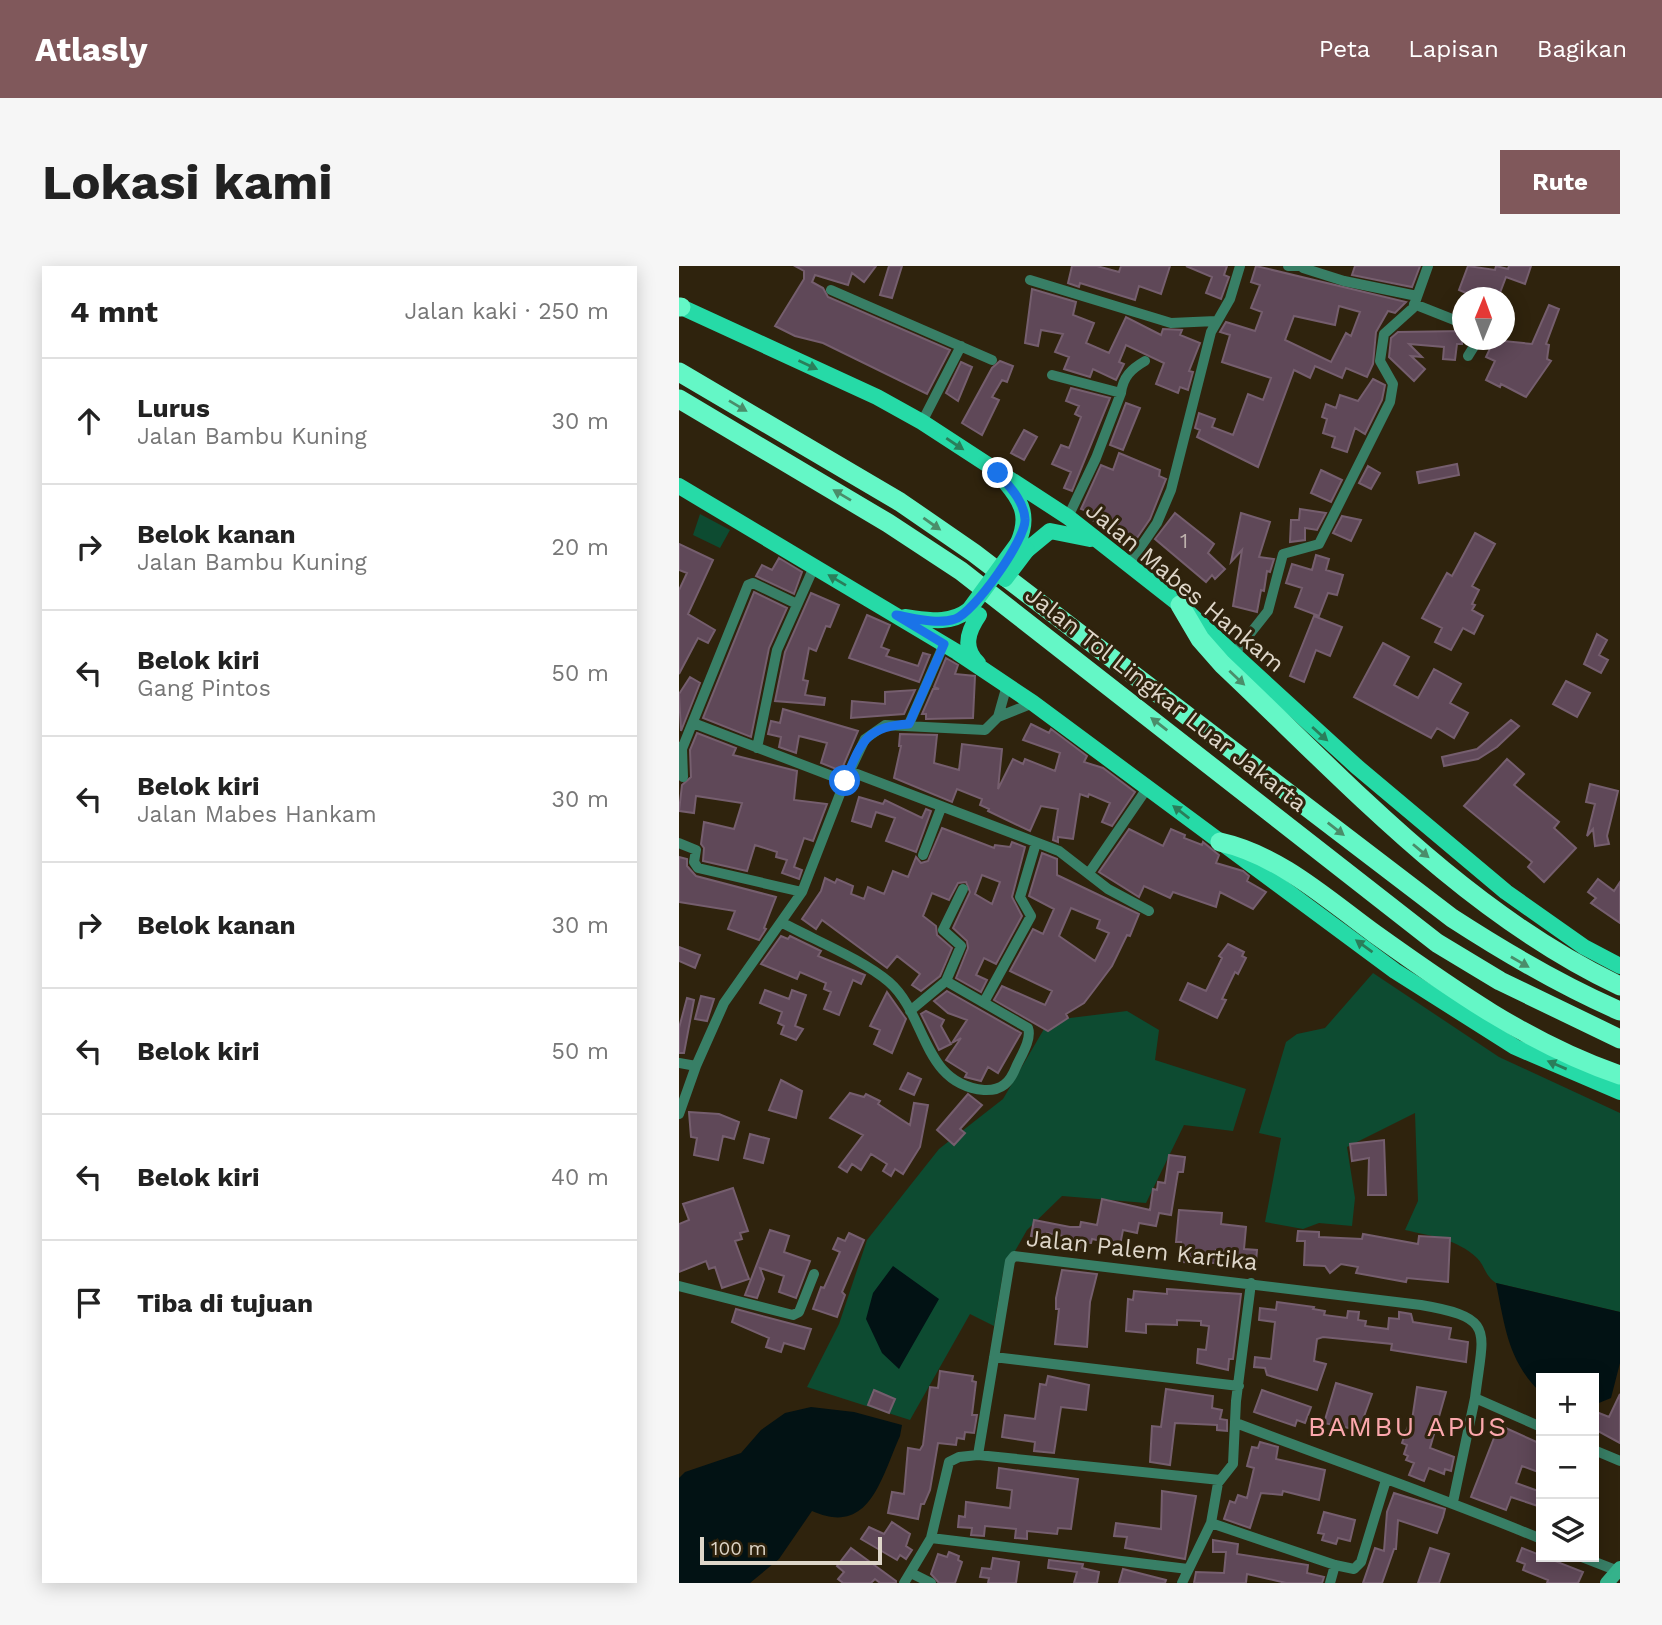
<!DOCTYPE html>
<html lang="id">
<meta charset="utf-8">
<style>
:root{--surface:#fff;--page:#f6f6f6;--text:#222;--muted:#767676;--line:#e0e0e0;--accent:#80585b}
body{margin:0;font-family:"Work Sans",sans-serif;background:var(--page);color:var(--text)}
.controls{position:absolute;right:21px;bottom:21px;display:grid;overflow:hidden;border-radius:0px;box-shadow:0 4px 18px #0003}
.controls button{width:63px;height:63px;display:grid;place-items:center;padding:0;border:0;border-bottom:2px solid var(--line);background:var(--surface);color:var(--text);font:35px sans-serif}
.compass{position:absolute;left:773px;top:21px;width:63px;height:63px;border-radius:50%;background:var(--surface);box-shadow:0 4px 18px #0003;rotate:1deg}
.scale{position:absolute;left:21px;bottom:18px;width:182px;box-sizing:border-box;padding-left:7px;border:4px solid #ded6c9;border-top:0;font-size:19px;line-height:24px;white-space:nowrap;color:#ded6c9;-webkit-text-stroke:5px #2f230d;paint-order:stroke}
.stop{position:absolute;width:21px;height:21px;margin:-16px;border:5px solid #1a73e8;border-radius:50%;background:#fff}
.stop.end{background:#1a73e8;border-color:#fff;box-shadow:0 2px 7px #0008}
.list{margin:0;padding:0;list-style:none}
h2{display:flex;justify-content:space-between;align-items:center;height:91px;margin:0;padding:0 28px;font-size:30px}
h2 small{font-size:23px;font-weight:400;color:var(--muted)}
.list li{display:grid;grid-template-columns:46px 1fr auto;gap:21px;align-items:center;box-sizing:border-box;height:126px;padding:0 28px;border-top:2px solid var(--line)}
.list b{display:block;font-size:26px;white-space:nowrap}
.list p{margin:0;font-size:23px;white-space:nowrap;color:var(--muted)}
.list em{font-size:23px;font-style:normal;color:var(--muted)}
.icon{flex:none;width:38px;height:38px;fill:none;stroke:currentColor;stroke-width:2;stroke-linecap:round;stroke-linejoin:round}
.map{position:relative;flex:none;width:941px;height:1317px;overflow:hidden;border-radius:0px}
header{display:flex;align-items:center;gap:42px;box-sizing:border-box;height:98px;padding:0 35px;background:var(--accent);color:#fff}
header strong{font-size:33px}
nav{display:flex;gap:38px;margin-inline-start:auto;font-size:24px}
.intro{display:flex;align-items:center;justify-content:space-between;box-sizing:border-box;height:168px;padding:0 42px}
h1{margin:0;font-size:49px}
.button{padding:18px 32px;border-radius:0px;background:var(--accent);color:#fff;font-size:24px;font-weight:700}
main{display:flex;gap:42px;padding:0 42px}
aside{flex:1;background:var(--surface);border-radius:0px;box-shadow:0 4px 18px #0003}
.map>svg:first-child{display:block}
.green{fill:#0d4b31}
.water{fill:#021214}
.building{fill:#5f4858;stroke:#755e6e;stroke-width:2;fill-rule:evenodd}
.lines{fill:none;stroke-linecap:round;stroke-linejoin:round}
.minor{stroke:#387f66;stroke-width:10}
.secondary{stroke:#35b28b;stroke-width:14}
.primary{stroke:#26daa7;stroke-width:16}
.motorway{stroke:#64f7c6;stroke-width:19}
.primary-bridge{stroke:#26daa7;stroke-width:16}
.oneway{fill:#2a7e5a}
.oneway2{fill:#4a8d6a}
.route{stroke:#1a73e8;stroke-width:9}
.labels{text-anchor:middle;stroke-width:6;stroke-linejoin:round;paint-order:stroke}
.number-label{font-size:21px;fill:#beb2ad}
.street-label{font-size:24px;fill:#ded6c9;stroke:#2f230d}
.quarter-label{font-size:28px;letter-spacing:2px;fill:#fca8ad;stroke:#2f230d}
</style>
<header>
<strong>Atlasly</strong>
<nav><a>Peta</a><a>Lapisan</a><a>Bagikan</a></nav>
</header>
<div class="intro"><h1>Lokasi kami</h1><a class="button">Rute</a></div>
<main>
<aside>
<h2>4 mnt<small>Jalan kaki · 250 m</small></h2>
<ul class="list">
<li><svg class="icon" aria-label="ahead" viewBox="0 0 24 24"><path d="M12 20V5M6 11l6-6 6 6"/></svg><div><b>Lurus</b><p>Jalan Bambu Kuning</p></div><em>30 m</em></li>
<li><svg class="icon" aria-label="right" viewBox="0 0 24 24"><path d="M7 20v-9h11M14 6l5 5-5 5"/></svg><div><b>Belok kanan</b><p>Jalan Bambu Kuning</p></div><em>20 m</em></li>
<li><svg class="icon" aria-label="left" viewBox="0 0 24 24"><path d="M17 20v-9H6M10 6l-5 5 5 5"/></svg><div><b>Belok kiri</b><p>Gang Pintos</p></div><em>50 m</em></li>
<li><svg class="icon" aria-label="left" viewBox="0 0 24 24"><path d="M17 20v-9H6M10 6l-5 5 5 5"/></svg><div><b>Belok kiri</b><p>Jalan Mabes Hankam</p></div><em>30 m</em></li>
<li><svg class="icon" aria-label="right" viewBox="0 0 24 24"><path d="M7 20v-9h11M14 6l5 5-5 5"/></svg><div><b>Belok kanan</b></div><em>30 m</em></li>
<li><svg class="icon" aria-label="left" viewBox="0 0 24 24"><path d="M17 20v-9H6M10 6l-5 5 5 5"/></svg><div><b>Belok kiri</b></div><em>50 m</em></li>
<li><svg class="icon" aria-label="left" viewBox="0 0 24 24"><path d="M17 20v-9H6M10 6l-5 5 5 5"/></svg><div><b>Belok kiri</b></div><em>40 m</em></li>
<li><svg class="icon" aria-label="arrive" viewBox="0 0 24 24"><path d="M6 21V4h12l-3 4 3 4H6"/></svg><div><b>Tiba di tujuan</b></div></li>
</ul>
</aside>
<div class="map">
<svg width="941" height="1317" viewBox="0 0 941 1317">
<rect width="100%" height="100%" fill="#2f230d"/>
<path class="green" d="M21 248 51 264 41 282 14 269Z
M694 707 820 791 941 847V1046L817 1017C806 1010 806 1000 798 992 778 973 752 970 726 964L739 935 736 847 668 881 676 932 673 960 640 957 624 963 586 956 602 872 580 867 607 776 618 768 646 762Z
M448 745 480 764 476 794 567 823 554 865 505 859 467 937 383 930 348 964 324 1006 315 1060 291 1048 231 1154 128 1121 160 1058 188 974 260 883 324 833 365 763 391 752Z"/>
<path class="water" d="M214 1000 260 1033 220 1103 203 1087 187 1053 194 1027Z
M817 1017 941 1046V1097L932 1132 915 1139V1112H862V1127C829 1095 826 1061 817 1017Z
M132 1141 175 1146 223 1159 221 1170C202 1212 191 1271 133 1245L100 1293 71 1317H0V1212L6 1206 62 1187 82 1164 106 1147Z"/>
<path class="building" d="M116 0H197L185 16 173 7 169 19 136 9 133 16 144 22 149 31 271 84 248 128 144 77 116 70 96 60 125 13V5Z
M210 0H223L213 32 201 29Z
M393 0H418L440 6 442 0H491L482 28 460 20 456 34 401 17 400 21 389 17Z
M507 0H548L545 9 550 11 542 33 527 27 533 11Z
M577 0 727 36 716 47 709 45 697 66 694 98 688 111 667 102 663 112 636 100 631 112 615 104 579 201 518 171 521 164 516 162 520 147 536 153 533 161 554 169 569 128 584 134 592 112 543 96 551 69 541 66 547 56 576 65 583 46 572 42 581 19 572 16ZM660 40 681 46 672 70 667 67 652 96 606 74 615 50 656 59Z
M676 0H741L733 21 673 9Z
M789 0 816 4 817 0 829 3 830 0H852L846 18 827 11 819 32H798L780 24Z
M353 23 397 36 394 49 415 57 407 77 430 87 447 51 482 69 484 63 503 64 501 69 521 77 510 105 514 106 509 124 501 121 499 127 477 118 485 97 447 79 440 96 445 98 437 114 414 103 411 111 385 103 390 91 376 86 384 68 362 64 359 80 346 77Z
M870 39 880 43 867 78 870 79 868 93 872 95 847 131 822 118 821 121 807 114 816 95 807 91 815 74 853 78Z
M783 65V78H778L776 94 764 93 765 81 730 78 743 91 732 90 746 103 735 115 710 91 712 72 719 66Z
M321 95 334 100 328 116 323 114 313 131 320 134 303 169 283 157 313 102Z
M282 96 293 101 279 135 267 127Z
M694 113 706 119 703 134 686 168 676 162 668 186 653 181 656 171 644 167 648 153 643 151 647 138 657 142 661 129 679 135Z
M392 122 431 132 393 225 385 222 392 206 373 198 382 179 390 182 402 151 396 148 400 140 387 135Z
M447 137 461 142 444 184 431 179Z
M345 164 358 171 345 194 332 187Z
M440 187 481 204 480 210 487 213 471 253 458 272 413 254 416 248 402 243 422 199 434 204Z
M778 198 780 209 740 217 738 206Z
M689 200 701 207 692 223 680 217Z
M642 204 663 214 652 236 632 227Z
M621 243 647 247 638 264 626 262V274L611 276 612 254H620Z
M496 247 535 278 529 287 546 303 536 313 533 309 527 316 476 273Z
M562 247 591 256 580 291 595 293 591 306 588 305 585 325 582 324 578 346 554 340 563 284 552 296Z
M663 250 682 254 672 275 654 267Z
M796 267 816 278 793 320 800 324 793 338 796 339 793 344 804 350 795 368 784 362 772 384 756 376 763 362 743 352 768 307 773 310Z
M0 278 34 294 9 348 36 364 29 377 19 372 0 408V324L8 307 0 304Z
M637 289 650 293 647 304 664 309 658 329 649 327 640 350 616 341 623 322 607 317 613 298 633 304Z
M100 292 123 306 115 328 77 310 83 299 93 304Z
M75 326 108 342 90 382 72 471 24 452Z
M132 327 160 339 151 361 147 360 137 385 130 382 124 414 129 415 126 429 146 432 145 439 96 435 106 386Z
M188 349 211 359 202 381 210 384 207 390 239 400 244 387 251 389 240 416 170 392Z
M635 350 663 361 651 390 637 384 625 416 611 410Z
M918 368 928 374 920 389 929 394 922 407 905 398Z
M704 377 730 391 715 419 739 432 755 403 782 418 771 437 789 447 775 472 758 462 752 472 675 431Z
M267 392 279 399 276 408 296 410 294 452 247 453V448H243L254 423H260L255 421Z
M11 411 21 417 2 465 0 428Z
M887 415 911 427 898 451 874 438Z
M236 424 225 448 172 452 173 435 206 438V426Z
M104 443 179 465 162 505 142 497 148 477 120 470 117 487 100 481 102 471 89 468 92 455 101 457Z
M832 454 840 460 818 481 799 493 765 500 763 491 798 483Z
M352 458 370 467 372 463 408 490 405 496 424 502 456 526 433 560 423 556 431 537 410 528 409 531 401 528 394 573 379 571V576L374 574 379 543 362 540 351 565 309 545 310 543 301 539 303 533 278 523 273 536 215 512 222 480H220L221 468 258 469 255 497 280 504 283 478 323 483 319 523 334 493 344 498 346 493 376 505 381 487 344 474Z
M18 467 57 482 54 489 118 505 115 534 148 538 134 575 125 572 115 601 123 604 120 613 103 607 108 594 97 591 98 586 76 579 68 605 24 595 25 582 22 578 25 556 55 563 63 537 17 530 15 547 0 545 3 519 12 511 11 484Z
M828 493 845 508 835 519 880 556 875 562 897 582 865 616 849 601 853 596 785 540Z
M911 518 939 525 928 570 930 578 916 580 914 563 908 570 916 538 907 536Z
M180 531 204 538 206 534 243 552 247 543 252 545 237 586 207 575 216 552 197 546 192 561 173 555Z
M263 562 315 582 316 579 331 581 333 576 346 581 333 631 343 650 317 698 305 692 297 709 308 714 302 726 277 712 289 682 288 675 274 662 291 626 287 616 279 617 270 634 253 627 244 650 257 660 258 669 273 682 261 710 242 725 233 719 241 708 218 690 208 702 143 654 137 663 123 653 142 625 146 612 156 617 158 613 174 620 172 628 185 633 189 621 205 628 214 605 229 611 237 591 242 597 249 595ZM303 609 321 616 313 638 296 628Z
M450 563 484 580 492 563 506 569 505 572 523 579 524 576 540 589 537 597 564 605 570 610 568 615 587 626 574 643 541 626 537 641 494 626 491 632 465 620 460 631 420 606Z
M363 587 378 593V609L460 648 451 670 448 669 433 700 415 724 405 737 387 748 389 752 369 765 315 734 323 720 366 739 373 725 331 705 354 663 364 668 375 643 350 630ZM392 642 421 654 418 662 430 667 416 695 380 670Z
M0 591 8 593V600L17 610 97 631 85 662 87 663 80 674 49 663 56 645 0 636Z
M919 613 935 625 941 616V657L912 637 917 632 909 626Z
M111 670 142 685 139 690 186 709 182 718 174 714 160 749 145 743 152 726 145 723 147 717 121 706 118 713 82 698 102 670 109 673Z
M549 678 565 686 563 690 567 692 559 708 556 706 543 733 547 734 538 752 501 734 509 717 527 725 543 692 540 690Z
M0 681 21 689 16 702 0 695Z
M86 724 110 733 113 724 127 729 116 760 124 763 117 774 102 768 105 760 99 757 103 746 81 737Z
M268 725 342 767 319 807 309 801 302 815 286 811 288 807 267 794 282 772 273 777 288 754 269 747 255 735Z
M208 726 227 753 213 787 195 778 201 764 191 760Z
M22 730 35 733 28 755 16 753Z
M8 732 15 734 5 787H0V762Z
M247 745 265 754 262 760 272 778 260 784 242 748Z
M229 807 242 813 235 829 221 823Z
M102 814 123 825 117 852 90 844Z
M171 827 185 831 187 828 201 835 199 838 231 859 235 837 249 839 241 881 224 908 216 903 212 910 204 905 208 898 192 888 182 904 173 898 168 906 160 901 184 869 151 852Z
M289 828 303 839 281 863 286 867 275 879 258 864Z
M10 846 40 848 60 856 55 873 44 870 39 894 15 889 18 872 12 871Z
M71 868 90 873 84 897 65 892Z
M705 874 707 929H689L690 892 673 895 671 878Z
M490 889 506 891 504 906H499L492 949 480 947 477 960 460 957 458 967 444 964 441 979 413 973 412 977H407L406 982 394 980 395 974 389 971 368 967 367 973 352 970 355 954 391 961H401L402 956 418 959 423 933 471 944 474 923 478 924 479 916 486 917Z
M54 922 69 965 61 967 63 973 56 975 70 1013 43 1022 36 1001 30 1003 27 995 0 1006V958L10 954 4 938Z
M500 944 543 947 542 958 567 961 565 983 578 984 577 996 558 994 559 986 537 984 536 997 502 996V976H497Z
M91 964 110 970 105 986 131 995 117 1032 100 1026 105 1010 81 1002 85 1013 78 1032 66 1029Z
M619 965 640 966V971L683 973 684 968 739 978 740 970 771 972 769 1016 728 1012 727 1016 677 1007 679 1001 662 998 651 1007 646 1000 625 999 626 975H618Z
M170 967 185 974 163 1026 166 1029 158 1051 134 1043 142 1021 145 1022 161 986 154 983 159 972 166 975Z
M383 1004 418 1008 411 1036 408 1081 376 1078 380 1043H377V1032Z
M488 1023 562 1028 554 1093H550L549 1104 518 1097 519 1083 527 1084 530 1060 522 1059V1055L498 1054V1059L467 1058V1067L447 1065 449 1033 454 1034 455 1025 488 1028Z
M598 1036 635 1041 634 1043 646 1045 645 1049 668 1052 669 1045 680 1046 679 1054 687 1055 686 1060 709 1063 710 1052 720 1053V1046L732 1048 734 1056 772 1062 770 1073 789 1076 787 1096 712 1084 713 1078 644 1071 638 1073 635 1095 647 1098 638 1124 588 1109 586 1102 575 1101 576 1091 592 1093 596 1056 580 1054 581 1042 597 1044Z
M57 1043 132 1063 125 1083 105 1077 102 1086 87 1081 90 1072 53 1056Z
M261 1105 294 1110 293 1115 297 1116 293 1149H298L295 1167 286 1166 285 1173 278 1172 277 1179 259 1177 251 1224 245 1238H242L239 1253 209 1247 213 1226 225 1228 229 1182 241 1184 244 1179 251 1121 259 1122Z
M369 1110 410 1119 407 1144 382 1141 375 1187 355 1185 356 1176 323 1171 326 1149 356 1153 361 1118 367 1119Z
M657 1117 693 1128 680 1164 645 1157Z
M738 1121 767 1126 751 1182 775 1191 772 1205 766 1203 765 1208 750 1202 745 1215 730 1209 735 1197 727 1194 729 1190 725 1188 728 1179 723 1177 729 1160 732 1161Z
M487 1123 534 1130 533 1142 543 1144 541 1153 548 1154V1165L538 1164V1159L496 1157 491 1199 471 1196 473 1160 482 1161Z
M195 1124 216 1133 210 1147 189 1139Z
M583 1124 632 1141 626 1157 618 1154 616 1160 575 1146Z
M941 1128V1177L915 1163V1145L930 1151Z
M820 1159 862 1178V1207L843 1200 837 1217 862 1226V1241L832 1231 827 1244 792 1231Z
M581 1176 599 1181 597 1193 646 1204 640 1234 604 1225 603 1229 582 1227 571 1262 545 1253 551 1235 556 1237 559 1229 568 1232 575 1202 568 1200 573 1181 579 1182Z
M320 1202 399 1213 392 1263 379 1262 378 1268 348 1265V1273L336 1272 337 1263 306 1260 305 1270 292 1269 293 1262 279 1261 280 1250 286 1251 287 1236 331 1242 333 1224 318 1222Z
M483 1225 517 1230 506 1293 446 1282 448 1271 435 1270 437 1257 482 1263Z
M715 1227 766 1243 764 1251 758 1267 719 1254 717 1283H715L703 1317H684L696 1282 705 1285 708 1246Z
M645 1246 676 1254 671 1275 659 1272 657 1278 643 1274 645 1268 639 1267Z
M213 1256 231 1268 227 1280 233 1284 227 1293 221 1289 218 1294 182 1273 190 1261 205 1268Z
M534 1274 559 1278 558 1288 629 1299 628 1307 645 1311 643 1317H607L568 1308 567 1317H515L517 1306 545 1307 547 1286H534Z
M172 1282 217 1315V1317H201L196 1313 192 1317H164L159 1313 165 1306 158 1300Z
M751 1282 770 1288 760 1317H739Z
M843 1282 904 1306 899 1317H868L869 1314 844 1304 846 1298 838 1295Z
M270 1286 280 1290 279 1294 283 1296 276 1317H260L252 1308 259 1288 268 1291Z
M314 1292 340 1296 337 1317H309L310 1312 301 1311 303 1302 312 1303Z
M370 1294 404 1298 403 1302 420 1306 418 1317H395L398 1306 369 1302Z
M444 1303 487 1314 486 1317H440Z"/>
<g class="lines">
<path class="minor" d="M609 0H626
M624 2 665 15 738 30
M351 14 492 57 537 55
M152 24 313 94
M735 38 783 57
M789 90 799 74
M373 109 442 127
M243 156 282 80
M389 251 417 192 442 127C444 111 452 103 466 95
M450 298 478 257 492 224 532 66 551 33 561 0
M555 388 589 345 604 288 640 278 711 136 714 118 701 95 705 68 734 42 749 0
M319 451 354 437
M14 457 166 515
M230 458 265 378
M0 481 3 483 69 319 74 317 118 338
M78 482 98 384 135 301
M3 483 4 511
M170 505 380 585 429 623 470 645
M0 577 17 584 15 596 19 602 123 626
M244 589 262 542
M410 607 469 521
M102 656C133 673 185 694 210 716 248 749 243 818 305 824 323 825 331 816 337 801 342 790 353 773 349 762L267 715 231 745
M267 715 282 680 264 664 284 623
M305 736 352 650 341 631 357 577
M0 797 17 800
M0 848 17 800 45 737 123 626 166 515 186 473 206 459 306 464 319 451 328 419
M0 1020 114 1049 120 1046 135 1008
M315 1091 560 1120
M557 1157C659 1196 762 1231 862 1273
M915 1184 941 1195
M299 1189 541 1214
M774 1236 796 1132
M532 1257 656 1299 675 1303 682 1296 707 1214
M252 1272 509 1303
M903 1291 939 1305
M232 1307 252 1317
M225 1317 252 1272 270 1196 280 1191 299 1189 331 995 335 990 742 1039C818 1052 804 1064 796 1132L862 1161
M503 1317 532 1257 539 1217 554 1198 557 1135 572 1017
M651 1317 656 1299"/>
<path class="secondary" d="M928 1317 941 1302"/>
<path class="primary" d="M0 40 198 131 243 156 389 251 501 339 677 500 827 626 905 681 941 700
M327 217C344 237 350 252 339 277
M0 220 278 386 354 437 716 705 836 781 941 826
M348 284 371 265 411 273
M226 351C250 354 270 359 290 344
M299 397C283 382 289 365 300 349"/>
<path class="motorway" d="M0 41H2
M0 106 221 236 295 287 773 652C827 687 881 719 941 745
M0 133 209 257 282 305 758 677 821 715 941 773
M501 339 521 373 543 398C667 515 785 646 941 720
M541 576C600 589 648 633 696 668 773 723 850 778 941 809"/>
<path class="primary-bridge" d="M326 313 348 284
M290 344 339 277"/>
</g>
<defs><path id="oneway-solid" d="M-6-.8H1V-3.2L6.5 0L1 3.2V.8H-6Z" transform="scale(1.75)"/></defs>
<g class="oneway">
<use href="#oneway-solid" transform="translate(129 99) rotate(25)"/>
<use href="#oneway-solid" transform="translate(276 178) rotate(34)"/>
<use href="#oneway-solid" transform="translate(158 314) rotate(-149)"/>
<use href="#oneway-solid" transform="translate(641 468) rotate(42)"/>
<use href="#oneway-solid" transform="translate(502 546) rotate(-142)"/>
<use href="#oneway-solid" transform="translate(685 680) rotate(-144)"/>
<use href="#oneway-solid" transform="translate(878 799) rotate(-157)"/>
</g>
<g class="oneway2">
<use href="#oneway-solid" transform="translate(59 140) rotate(31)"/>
<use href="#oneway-solid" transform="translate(163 229) rotate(-149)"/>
<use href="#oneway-solid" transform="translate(253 258) rotate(35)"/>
<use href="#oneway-solid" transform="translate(558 412) rotate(43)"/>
<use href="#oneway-solid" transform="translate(480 458) rotate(-142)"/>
<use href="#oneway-solid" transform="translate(657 563) rotate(38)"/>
<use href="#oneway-solid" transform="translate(742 585) rotate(40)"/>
<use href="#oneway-solid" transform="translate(841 696) rotate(30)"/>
</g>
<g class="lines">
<path class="route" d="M166 515C182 477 186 460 230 458L265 378 217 349C235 352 258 359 276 353 294 348 348 272 346 253 345 235 330 220 319 207"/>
</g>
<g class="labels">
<g class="number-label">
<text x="505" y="282">1</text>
</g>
<g class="street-label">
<text transform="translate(506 321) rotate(40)" y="8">Jalan Mabes Hankam</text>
<text transform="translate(487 433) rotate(38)" y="8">Jalan Tol Lingkar Luar Jakarta</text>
<text transform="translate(463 984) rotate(6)" y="8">Jalan Palem Kartika</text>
</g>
<g class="quarter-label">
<text x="729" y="1170">BAMBU APUS</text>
</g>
</g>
</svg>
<div class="controls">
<button>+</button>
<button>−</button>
<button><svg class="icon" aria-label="layers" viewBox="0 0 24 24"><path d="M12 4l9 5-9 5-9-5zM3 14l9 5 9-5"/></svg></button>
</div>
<svg class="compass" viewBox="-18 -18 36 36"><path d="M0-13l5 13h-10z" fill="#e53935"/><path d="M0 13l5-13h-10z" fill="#767676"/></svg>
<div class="scale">100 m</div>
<div class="stop" style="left:166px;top:515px"></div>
<div class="stop end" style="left:319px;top:207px"></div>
</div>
</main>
